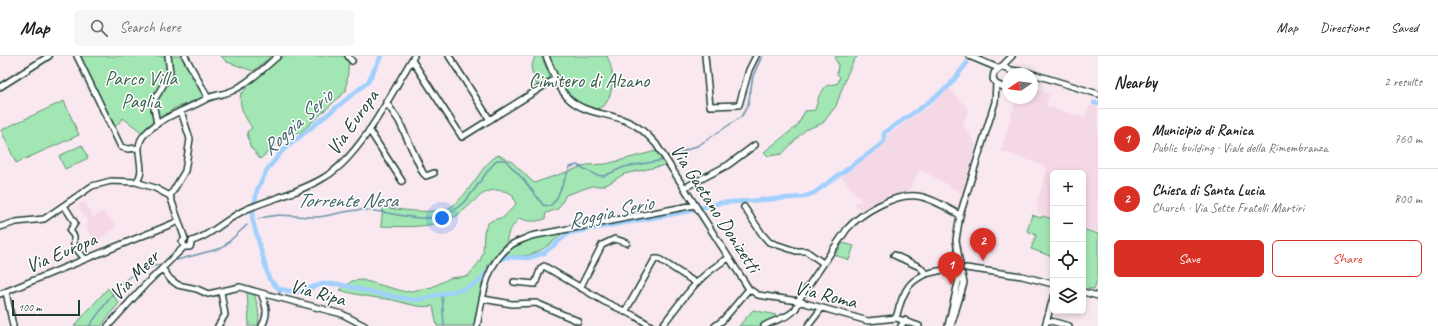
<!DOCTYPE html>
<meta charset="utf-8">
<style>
:root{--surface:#fff;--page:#f6f6f6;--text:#202124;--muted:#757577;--line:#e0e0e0;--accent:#d93025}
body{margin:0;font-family:Caveat,sans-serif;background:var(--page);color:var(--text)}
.controls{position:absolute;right:12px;bottom:12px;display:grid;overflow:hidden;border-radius:6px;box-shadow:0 2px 6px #0003}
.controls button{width:36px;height:36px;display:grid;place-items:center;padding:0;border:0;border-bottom:1px solid var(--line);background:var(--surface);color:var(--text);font:20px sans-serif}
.compass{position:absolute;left:1002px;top:12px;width:36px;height:36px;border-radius:50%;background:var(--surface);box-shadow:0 2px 6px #0003;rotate:257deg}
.scale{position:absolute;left:12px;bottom:10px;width:68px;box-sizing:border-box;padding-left:4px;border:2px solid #1f3d34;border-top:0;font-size:11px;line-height:14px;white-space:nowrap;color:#1f3d34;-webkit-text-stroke:3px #fff;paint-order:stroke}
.you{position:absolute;left:442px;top:162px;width:14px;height:14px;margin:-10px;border:3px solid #fff;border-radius:50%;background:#1a73e8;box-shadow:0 0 0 6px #1a73e833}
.badge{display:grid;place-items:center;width:26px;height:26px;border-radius:50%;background:var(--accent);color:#fff;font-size:13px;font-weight:700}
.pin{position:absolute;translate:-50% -33px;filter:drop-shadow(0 1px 2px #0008)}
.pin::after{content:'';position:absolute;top:21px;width:14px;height:12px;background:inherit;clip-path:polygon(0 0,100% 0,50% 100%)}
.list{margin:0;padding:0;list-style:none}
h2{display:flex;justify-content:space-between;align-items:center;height:52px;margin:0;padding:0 16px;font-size:17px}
h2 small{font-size:13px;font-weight:400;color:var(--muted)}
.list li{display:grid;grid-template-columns:26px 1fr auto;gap:12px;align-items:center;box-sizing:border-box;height:60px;padding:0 16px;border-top:1px solid var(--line)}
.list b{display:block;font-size:15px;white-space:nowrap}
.list p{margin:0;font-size:13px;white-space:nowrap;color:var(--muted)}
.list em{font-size:13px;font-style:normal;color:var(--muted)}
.actions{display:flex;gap:8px;padding:12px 16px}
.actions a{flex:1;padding:9px 0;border:1px solid var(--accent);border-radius:6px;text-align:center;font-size:14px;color:var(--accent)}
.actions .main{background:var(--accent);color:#fff}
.icon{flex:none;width:22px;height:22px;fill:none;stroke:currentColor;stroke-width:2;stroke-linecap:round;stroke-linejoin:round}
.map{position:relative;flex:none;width:1098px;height:270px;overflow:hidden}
header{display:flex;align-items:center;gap:24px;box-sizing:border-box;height:56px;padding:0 20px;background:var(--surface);border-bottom:1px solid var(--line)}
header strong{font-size:19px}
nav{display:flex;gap:22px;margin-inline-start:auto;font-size:14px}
.search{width:280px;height:36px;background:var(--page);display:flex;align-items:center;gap:10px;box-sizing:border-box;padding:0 14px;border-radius:6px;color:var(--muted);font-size:15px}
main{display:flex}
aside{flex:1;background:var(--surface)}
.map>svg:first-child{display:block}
.built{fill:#f5d8e6}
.green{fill:#a1e6b3;stroke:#609274}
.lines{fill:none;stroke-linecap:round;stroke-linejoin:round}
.stream{stroke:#6d95ad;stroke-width:1.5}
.canal{stroke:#a1d0fd;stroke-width:4.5}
.minor-casing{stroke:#1f3d34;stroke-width:8}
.minor{stroke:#fff;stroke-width:5}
.labels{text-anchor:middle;stroke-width:3;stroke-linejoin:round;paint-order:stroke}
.park-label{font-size:20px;fill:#395f4d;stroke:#fff}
.street-label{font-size:20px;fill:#1f3d34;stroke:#fff}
.water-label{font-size:21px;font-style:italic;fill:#406266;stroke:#fff}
</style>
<header>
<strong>Map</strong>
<div class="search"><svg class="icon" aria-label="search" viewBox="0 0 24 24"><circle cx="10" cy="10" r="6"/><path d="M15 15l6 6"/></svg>Search here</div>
<nav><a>Map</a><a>Directions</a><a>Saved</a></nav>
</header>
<main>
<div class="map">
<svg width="1098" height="270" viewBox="0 0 1098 270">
<rect width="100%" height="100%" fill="#f9e8f0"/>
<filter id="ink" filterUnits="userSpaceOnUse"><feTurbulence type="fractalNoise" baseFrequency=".025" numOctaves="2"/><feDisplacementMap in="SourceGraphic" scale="8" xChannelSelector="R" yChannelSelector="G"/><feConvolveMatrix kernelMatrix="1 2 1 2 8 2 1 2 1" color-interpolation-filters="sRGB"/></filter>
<g filter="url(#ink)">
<path class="built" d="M949 32 968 53 963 69 976 89 963 138 920 113 904 143 869 159 852 147 862 145 841 121 886 86 887 79 929 50Z
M1032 33 1049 38 1046 50 1084 61 1091 49 1098 51V176L1083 171V117H1053V163L1039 157 1036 149 1047 113 1045 110 1001 95 1016 42H1032Z
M84 145 94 161 102 155 117 170 95 186 85 170 89 167 78 150Z"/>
<path class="green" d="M80 0H182L206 40 173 53 143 77 123 62 115 71Z
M221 0H271L253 15 227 6Z
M282 0H346L349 4 346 35 299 78 294 73 260 103 250 90 247 76 252 72C245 61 238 50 241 37H243L248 29Z
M535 0H541L550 20 549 23 537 30 531 12Z
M549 0H607C615 18 615 34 604 50 576 66 557 19 549 0Z
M836 0H858L854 4 847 19 836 50 823 67 805 74 782 98 768 100 764 96 797 70 805 55 815 54 819 40 826 30 838 27 840 21 837 18 838 8 835 3Z
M64 45 79 79 16 107 1 74Z
M82 89 88 102 65 113 59 100Z
M656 95 666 109 624 118 608 128 602 130H592L566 139 558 153 546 157 545 163C537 166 526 166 519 162L509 175 506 187 488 209 474 270H437L433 250C417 253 402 245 387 243 370 241 356 239 340 234L352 225 362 224 406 236 432 231 450 222 468 220 480 205 483 197 484 176 488 167 493 164 504 161 516 148 512 138C480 123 473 155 448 164 427 172 403 171 381 170L383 151C400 154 436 159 451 151 457 147 466 137 470 131 481 118 483 109 498 99L511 105 534 127 587 109 606 108Z
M1032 159 1041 162 1042 160 1053 163V201L1031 193 1036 179 1027 175Z
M1083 173 1098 178V222L1094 233 1088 232 1087 235 1083 234Z
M560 177 561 179C543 194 531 204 506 199 516 183 543 181 560 177Z
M843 187 854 190 849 204 835 199Z
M108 232 119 247 101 270H74Z
M247 235 254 238C258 250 260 257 258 270H247L249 268Z
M753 254 776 259V262L762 270H739Z"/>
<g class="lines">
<path class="stream" d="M668 102 699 89 741 61 748 49 753 20 762 0
M258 163C281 155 296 162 318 161 332 160 346 154 360 154 389 153 424 171 450 156 471 146 481 120 497 104H505L524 124 543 149 550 150 556 144 570 111 577 109 596 119 604 120 624 111 664 104
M177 204 222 192 247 169
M279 238 282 233
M442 238 444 270
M89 270C113 241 118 218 158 209
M259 270 262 265"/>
<path class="canal" d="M381 0 368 26 282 95 267 114 257 134 252 162 269 223 279 233 296 236 323 228H338L380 238 413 244 422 243 463 233 479 226 492 209 505 201 528 202 544 197 569 177 690 155 719 147 803 141 814 137 879 90 884 85V77L922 51 949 30 967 7
M1094 47 1098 48"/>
<g class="minor-casing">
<path id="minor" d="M77 0 121 91 128 93 137 92
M185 0 208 42
M348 0 352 5
M449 0 490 64
M546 0C552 14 557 30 567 41 582 57 606 57 624 64 638 69 647 78 656 88L749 233 758 239 798 245 868 265 896 262
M705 0 710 50 739 49 749 14 756 0
M969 0 998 12
M412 4 462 81 555 23
M1001 11 1012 0
M1011 14 1030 17 1098 38
M1008 30 1003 31 996 28 993 23 994 17 1001 11 1007 12 1013 17
M0 31 49 0
M386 46 399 65 423 117 426 120 434 117
M157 68 153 46 165 26 163 22 170 17 168 0
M369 74 402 125
M136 126C149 113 130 93 145 78 162 60 187 54 208 42 215 39 226 38 234 34 250 26 264 12 278 0
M684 132 728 109 755 89
M170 140 185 115 190 83 181 55
M170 140 185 183 182 186 185 191H190L192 185
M65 151 75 167 70 175 74 180V190L85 203
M744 151 762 178 769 186 796 195H806L823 207
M0 171 16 166 44 163 92 130 111 125 136 126 155 132 170 140
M192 185C211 180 228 161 247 153 273 142 301 136 325 121 361 100 392 36 414 0
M894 199 920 211 926 218
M960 209 956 184 960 159 995 46 996 28
M162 212 170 223 178 229 197 233 208 238 240 231 261 237C266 249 269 258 262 270
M966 212 1022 220 1053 228
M514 226 535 228 541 212 544 210 605 246 635 260 651 270
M580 232 602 189 615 183 627 187
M6 236 13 270
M1083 236 1098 240
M261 237 342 258 365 270
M0 238 179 165
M483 243 512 248 536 247 578 265
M625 256 655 203H659L696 227
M896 262C903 235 909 220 938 215 944 214 951 213 957 213
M896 262 919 270
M1047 264 1069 270
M108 270 145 229 184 191
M218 270 225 259 221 236
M477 270C483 241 485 208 511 189 517 185 525 183 531 180L695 149
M662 270C683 243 698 219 729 202
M715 270 723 264 749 233
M764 270C774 263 798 261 798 245L847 173C861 157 895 137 917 140 932 142 947 152 960 159
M808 270 821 253
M901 270 905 264
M948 270 960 218
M951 270 964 227 962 218
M1045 270 1053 242"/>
</g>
<use href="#minor" class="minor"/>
</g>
</g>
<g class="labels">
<g class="park-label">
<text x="141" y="29">Parco Villa<tspan x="141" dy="23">Paglia</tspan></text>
<text x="589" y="31">Cimitero di Alzano</text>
</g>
<g class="street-label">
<text transform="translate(352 66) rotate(-55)" y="7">Via Europa</text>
<text transform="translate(716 152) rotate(57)" y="7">Via Gaetano Donizetti</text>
<text transform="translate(61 196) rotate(-23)" y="7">Via Europa</text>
<text transform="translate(134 219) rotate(-46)" y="7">Via Meer</text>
<text transform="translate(318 236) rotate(15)" y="7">Via Ripa</text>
<text transform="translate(826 238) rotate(14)" y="7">Via Roma</text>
</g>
<g class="water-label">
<text transform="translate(297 66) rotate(-42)" y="7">Roggia Serio</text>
<text x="347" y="151">Torrente Nesa</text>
<text transform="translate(610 156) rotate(-13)" y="7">Roggia Serio</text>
</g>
</g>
</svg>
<div class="controls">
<button>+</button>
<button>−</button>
<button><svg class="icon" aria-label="locate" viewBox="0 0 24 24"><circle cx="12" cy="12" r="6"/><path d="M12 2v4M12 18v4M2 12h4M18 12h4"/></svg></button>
<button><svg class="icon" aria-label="layers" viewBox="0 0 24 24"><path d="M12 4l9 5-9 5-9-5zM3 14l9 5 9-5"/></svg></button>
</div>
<svg class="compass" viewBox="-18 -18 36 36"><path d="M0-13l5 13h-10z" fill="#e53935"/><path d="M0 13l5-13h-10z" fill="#757577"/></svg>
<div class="scale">100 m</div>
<div class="you"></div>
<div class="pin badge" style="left:951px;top:229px">1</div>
<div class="pin badge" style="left:983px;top:205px">2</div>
</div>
<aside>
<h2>Nearby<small>2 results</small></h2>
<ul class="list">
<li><span class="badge">1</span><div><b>Municipio di Ranica</b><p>Public building · Viale della Rimembranza</p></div><em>760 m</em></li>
<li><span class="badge">2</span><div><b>Chiesa di Santa Lucia</b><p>Church · Via Sette Fratelli Martiri</p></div><em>800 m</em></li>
</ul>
<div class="actions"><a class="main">Save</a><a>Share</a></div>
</aside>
</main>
